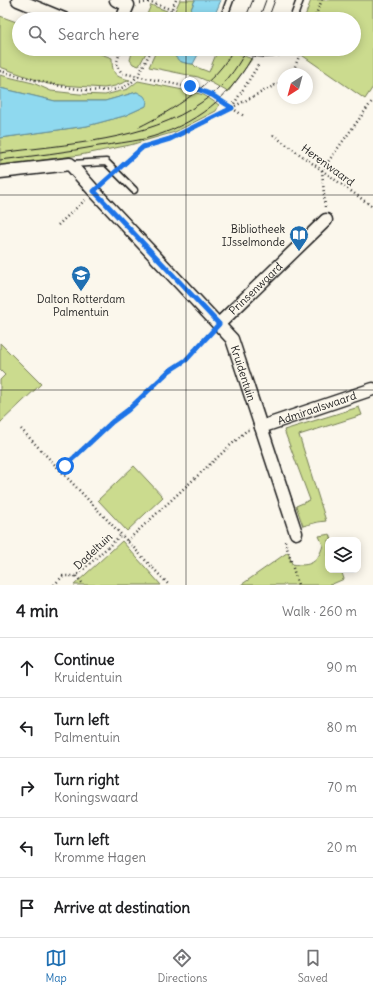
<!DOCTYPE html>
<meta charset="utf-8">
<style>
:root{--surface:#fff;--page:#f2f2f2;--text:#202124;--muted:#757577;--line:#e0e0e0;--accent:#1f6fb2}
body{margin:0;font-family:Delius,sans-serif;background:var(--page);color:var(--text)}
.controls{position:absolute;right:12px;bottom:12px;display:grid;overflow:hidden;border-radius:8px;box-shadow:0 2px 10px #0003}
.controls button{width:36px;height:36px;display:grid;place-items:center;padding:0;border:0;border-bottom:1px solid var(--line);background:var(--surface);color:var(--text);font:20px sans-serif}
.compass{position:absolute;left:277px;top:68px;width:36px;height:36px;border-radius:50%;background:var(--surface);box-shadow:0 2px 10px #0003;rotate:216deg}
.stop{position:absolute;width:12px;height:12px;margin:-9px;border:3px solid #1a73e8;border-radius:50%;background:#fff}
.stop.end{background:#1a73e8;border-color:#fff;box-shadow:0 1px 4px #0008}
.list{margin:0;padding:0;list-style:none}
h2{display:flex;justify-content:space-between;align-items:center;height:52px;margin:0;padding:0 16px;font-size:17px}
h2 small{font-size:13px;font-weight:400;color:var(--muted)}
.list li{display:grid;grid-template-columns:26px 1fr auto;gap:12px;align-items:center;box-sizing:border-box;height:60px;padding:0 16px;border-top:1px solid var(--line)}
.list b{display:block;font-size:15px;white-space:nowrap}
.list p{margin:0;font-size:13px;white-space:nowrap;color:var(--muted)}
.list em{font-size:13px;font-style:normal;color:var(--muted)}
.icon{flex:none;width:22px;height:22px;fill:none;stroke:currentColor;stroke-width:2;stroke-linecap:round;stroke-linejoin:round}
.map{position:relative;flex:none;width:373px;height:585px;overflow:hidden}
.search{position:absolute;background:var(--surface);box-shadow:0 2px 10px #0003;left:12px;right:12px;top:12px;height:44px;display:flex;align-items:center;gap:10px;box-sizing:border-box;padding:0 14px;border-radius:22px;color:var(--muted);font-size:15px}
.sheet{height:352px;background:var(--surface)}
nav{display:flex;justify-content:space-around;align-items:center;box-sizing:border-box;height:56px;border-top:1px solid var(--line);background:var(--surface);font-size:11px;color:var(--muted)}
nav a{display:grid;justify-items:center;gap:2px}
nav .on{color:var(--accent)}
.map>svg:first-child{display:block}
.green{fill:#cbdb8e;stroke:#747c55}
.water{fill:#8fd9ef;stroke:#618d9b}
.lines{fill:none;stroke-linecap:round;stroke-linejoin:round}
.lane-casing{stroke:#1c1c1c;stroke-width:9}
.street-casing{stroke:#1c1c1c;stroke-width:15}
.path{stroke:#1c1c1c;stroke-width:2.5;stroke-dasharray:1 3;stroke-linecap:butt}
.lane{stroke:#fbf7ec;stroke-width:6}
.street{stroke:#fbf7ec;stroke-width:12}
.tram{stroke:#1c1c1c;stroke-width:1}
.route{stroke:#1a73e8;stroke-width:5}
.grid{fill:none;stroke:#1c1c1c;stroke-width:1;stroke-opacity:0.55}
.labels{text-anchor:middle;stroke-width:3.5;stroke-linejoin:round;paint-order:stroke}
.street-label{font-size:11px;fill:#1c1c1c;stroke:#fbf7ec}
.poi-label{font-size:11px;fill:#1c1c1c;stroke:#fbf7ec;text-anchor:end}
</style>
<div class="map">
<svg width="373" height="585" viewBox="0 0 373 585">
<rect width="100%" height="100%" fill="#fbf7ec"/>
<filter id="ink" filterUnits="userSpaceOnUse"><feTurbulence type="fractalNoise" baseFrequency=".025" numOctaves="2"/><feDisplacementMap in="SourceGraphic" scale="8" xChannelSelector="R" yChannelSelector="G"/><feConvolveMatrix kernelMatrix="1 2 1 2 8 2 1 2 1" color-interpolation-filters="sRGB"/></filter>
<g filter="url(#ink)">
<path class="green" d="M180 0H195L187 19H171Z
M311 0H373V87L365 99 293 49H354V19H304Z
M151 5 167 11 163 19H145Z
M0 16 19 23V49H87L112 58C112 74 115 77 130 80L115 86 104 88 48 84 0 67Z
M133 49H148L139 66 133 64 130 60Z
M157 49H174L173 52C177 62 183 63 193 64L196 67 209 72 218 49H227L252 59 228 92 212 83 198 77 149 67Z
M0 75 33 83 51 91 79 94 105 95 128 89 138 81 188 91 204 95 219 105 216 111 175 132 130 145 80 155 0 166V138L87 126 124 116 146 106 137 92 105 101H55L0 88Z
M0 343 41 384 0 423V380L5 375 0 370Z
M359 407 362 415 299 435 326 521 318 522 303 526 296 506 310 500 284 430Z
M134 466 163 497 127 531 98 500Z
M330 534 332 540H328V570H341L344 579 330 585H241L288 552 292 564C310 567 318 563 323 545L319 536Z
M122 541 161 585H74Z"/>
<path class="water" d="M195 0H221L213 19H187Z
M174 49H201L193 64C183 63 177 62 173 52Z
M0 88 55 101H105L137 92 144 96 147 101 146 106 124 116 87 126 0 138Z"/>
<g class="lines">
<g class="lane-casing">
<path id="lane" d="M223 19 230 0
M293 19 300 0
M245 49C257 54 266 55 278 52L280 49
M71 164 106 162 134 190"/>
</g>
<g class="street-casing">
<g id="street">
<path d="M18 0 64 19"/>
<path d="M116 0 128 5 122 19"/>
<path id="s1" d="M0 172 70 164 94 191 232 339 296 533"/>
<path id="s2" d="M219 324 326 220"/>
<path id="s3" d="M261 427 373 389"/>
</g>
</g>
<path class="path" d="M140 3 151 2 172 10
M167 19 176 0
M314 19 322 0
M118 49 120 52 116 65 122 73 198 89 212 95 244 116
M0 71C29 78 106 103 131 83 140 75 146 60 152 49
M292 74 302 49
M232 107 259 64
M273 135 373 207
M123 165 143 147 170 139 189 130 283 81
M325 207 322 170 373 100
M58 225 85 200
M21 429 169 585
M60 470 112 422 128 410 169 371 186 360 210 333
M127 541 247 430H249
M285 541 298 585
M76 576 84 585
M54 585 63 576H76L121 535"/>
<use href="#lane" class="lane"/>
<use href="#street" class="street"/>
<path class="tram" d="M245 19 253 0
M259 19 266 0
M268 19 275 0
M139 127C170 112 219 82 233 49
M0 153C65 144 148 141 202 102 222 89 236 70 247 49
M0 160C33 156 66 152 99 146 114 144 129 142 144 139 193 127 235 95 256 49"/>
</g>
</g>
<g class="lines" filter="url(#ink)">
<path class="route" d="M65 466 112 422 128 410 169 371 186 360 219 324 94 191 143 147 170 139 232 108 212 95 190 86"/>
</g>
<path class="grid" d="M186 0V19M186 49V585M0 195H373M0 390H373"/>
<defs>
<g id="library-pin" transform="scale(1)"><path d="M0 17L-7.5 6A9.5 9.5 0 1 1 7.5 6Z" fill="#1f6fb2" stroke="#fbf7ec"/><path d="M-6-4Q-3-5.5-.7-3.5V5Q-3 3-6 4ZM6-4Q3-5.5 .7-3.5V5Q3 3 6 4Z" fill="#fff"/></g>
<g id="school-pin" transform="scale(1)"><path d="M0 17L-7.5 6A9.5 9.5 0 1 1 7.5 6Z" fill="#1f6fb2" stroke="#fbf7ec"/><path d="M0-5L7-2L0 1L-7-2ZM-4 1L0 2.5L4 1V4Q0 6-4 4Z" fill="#fff"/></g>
</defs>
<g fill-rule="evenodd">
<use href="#library-pin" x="299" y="235"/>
<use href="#school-pin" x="81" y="275"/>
</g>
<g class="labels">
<g class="street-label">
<text transform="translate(328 165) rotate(36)" y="4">Herenwaard</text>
<text dy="4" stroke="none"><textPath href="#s2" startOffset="51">Prinsenwaard</textPath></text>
<text dy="4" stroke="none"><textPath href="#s1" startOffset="345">Kruidentuin</textPath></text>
<text dy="4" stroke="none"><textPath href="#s3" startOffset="59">Admiraalswaard</textPath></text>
<text transform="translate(93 551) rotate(-43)" y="4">Dadeltuin</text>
</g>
<g class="poi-label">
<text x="285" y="233">Bibliotheek<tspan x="285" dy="13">IJsselmonde</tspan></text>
<text x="81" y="303" text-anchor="middle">Dalton Rotterdam<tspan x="81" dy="13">Palmentuin</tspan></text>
</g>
</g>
</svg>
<div class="controls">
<button><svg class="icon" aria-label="layers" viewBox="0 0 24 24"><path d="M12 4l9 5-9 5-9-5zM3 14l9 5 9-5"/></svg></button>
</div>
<svg class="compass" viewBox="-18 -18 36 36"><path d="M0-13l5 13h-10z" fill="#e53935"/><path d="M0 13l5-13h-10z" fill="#757577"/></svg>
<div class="stop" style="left:65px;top:466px"></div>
<div class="stop end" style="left:190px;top:86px"></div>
<div class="search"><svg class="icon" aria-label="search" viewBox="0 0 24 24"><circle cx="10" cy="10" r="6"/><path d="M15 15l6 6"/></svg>Search here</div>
</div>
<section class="sheet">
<h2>4 min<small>Walk · 260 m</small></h2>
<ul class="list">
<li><svg class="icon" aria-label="ahead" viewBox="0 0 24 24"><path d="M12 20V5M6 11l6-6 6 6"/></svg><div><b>Continue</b><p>Kruidentuin</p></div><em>90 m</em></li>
<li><svg class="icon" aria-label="left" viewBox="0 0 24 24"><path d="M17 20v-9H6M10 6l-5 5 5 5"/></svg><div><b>Turn left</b><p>Palmentuin</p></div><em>80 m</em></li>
<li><svg class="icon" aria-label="right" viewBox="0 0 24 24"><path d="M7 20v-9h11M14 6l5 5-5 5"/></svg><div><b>Turn right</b><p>Koningswaard</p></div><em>70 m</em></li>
<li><svg class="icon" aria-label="left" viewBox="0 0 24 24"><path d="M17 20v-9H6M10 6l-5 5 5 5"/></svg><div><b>Turn left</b><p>Kromme Hagen</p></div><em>20 m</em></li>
<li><svg class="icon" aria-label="arrive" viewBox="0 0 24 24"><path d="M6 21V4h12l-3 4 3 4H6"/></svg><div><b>Arrive at destination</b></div></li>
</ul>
</section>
<nav>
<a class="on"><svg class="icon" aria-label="map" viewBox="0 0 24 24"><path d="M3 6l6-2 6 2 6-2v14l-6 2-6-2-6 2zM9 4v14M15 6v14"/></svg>Map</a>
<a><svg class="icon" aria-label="directions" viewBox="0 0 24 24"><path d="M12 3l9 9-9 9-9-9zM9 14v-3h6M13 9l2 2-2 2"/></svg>Directions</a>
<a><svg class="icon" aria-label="saved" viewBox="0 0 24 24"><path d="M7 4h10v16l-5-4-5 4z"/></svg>Saved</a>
</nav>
